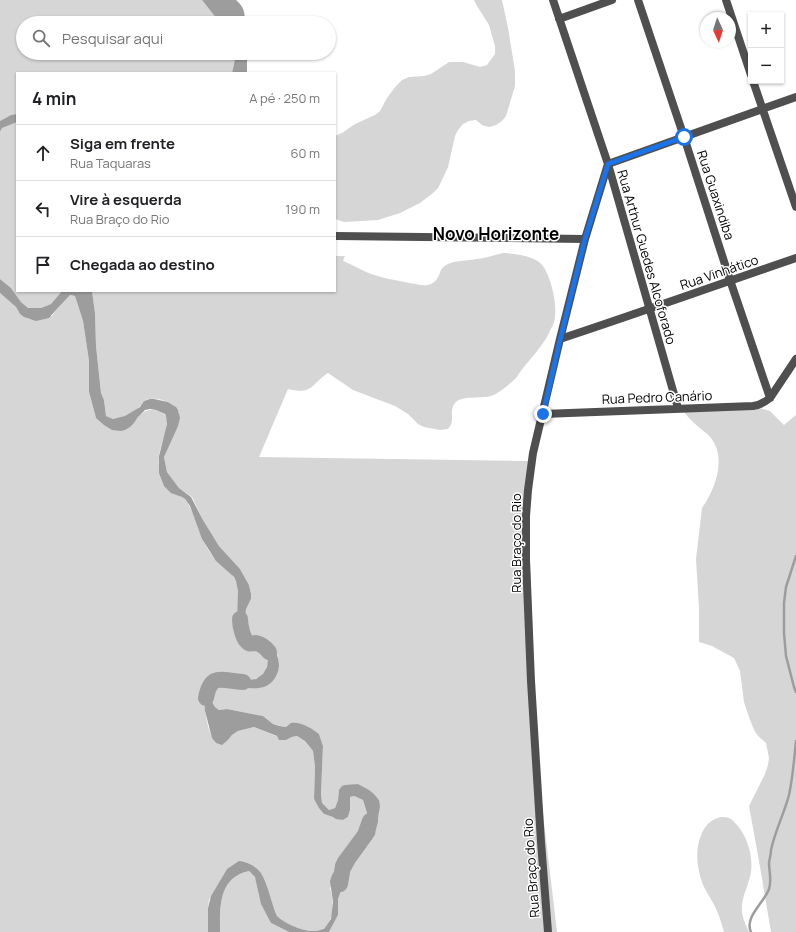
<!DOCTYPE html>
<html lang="pt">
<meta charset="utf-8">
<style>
:root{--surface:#fff;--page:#f6f6f6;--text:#202124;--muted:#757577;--line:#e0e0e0}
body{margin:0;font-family:Manrope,sans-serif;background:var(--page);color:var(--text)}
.controls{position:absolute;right:12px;top:12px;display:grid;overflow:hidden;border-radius:0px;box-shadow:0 1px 3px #0004}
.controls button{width:36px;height:36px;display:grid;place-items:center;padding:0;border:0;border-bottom:1px solid var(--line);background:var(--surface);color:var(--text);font:20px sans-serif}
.compass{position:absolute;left:700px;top:12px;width:36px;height:36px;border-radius:50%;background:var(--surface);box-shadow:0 1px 3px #0004;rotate:176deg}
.stop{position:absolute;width:12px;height:12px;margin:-9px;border:3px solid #1a73e8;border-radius:50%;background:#fff}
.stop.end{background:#1a73e8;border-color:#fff;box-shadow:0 1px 4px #0008}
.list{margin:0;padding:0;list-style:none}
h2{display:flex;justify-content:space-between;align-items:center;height:52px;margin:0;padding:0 16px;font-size:17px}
h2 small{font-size:13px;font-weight:400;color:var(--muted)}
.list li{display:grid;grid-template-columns:26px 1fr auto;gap:12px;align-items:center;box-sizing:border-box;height:56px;padding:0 16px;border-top:1px solid var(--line)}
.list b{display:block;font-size:15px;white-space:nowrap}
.list p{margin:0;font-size:13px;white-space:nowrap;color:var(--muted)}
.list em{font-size:13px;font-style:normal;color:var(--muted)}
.icon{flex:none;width:22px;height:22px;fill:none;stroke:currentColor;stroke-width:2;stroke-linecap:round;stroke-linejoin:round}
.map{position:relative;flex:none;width:796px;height:932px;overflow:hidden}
.search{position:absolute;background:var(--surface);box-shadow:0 1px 3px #0004;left:16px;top:16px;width:320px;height:44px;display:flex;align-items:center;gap:10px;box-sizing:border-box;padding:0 14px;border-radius:22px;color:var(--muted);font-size:15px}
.panel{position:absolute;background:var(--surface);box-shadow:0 1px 3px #0004;left:16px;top:72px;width:320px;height:220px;border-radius:0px}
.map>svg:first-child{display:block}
.green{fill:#d6d6d6}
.water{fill:#9d9d9d}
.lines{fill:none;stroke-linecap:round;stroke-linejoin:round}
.stream{stroke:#9d9d9d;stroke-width:2.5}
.river{stroke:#9d9d9d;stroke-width:16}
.minor{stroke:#4f4f4f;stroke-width:8}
.route{stroke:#1a73e8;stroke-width:5}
.labels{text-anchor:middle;stroke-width:3;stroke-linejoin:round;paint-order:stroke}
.street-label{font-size:13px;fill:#000;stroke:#fff}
.district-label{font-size:17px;font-weight:bold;fill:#000;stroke:#fff}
</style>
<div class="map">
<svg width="796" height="932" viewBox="0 0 796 932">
<rect width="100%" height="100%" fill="#fff"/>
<path class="green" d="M0 0H202L220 23H23V53H234L235 59 232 73H17V114L11 115 0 121Z
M474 0H502L508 28 515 71V86L506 116 502 121 496 125 489 127 482 125 476 120 469 121 463 124 458 130 455 136 448 167 442 180 438 188 433 193 420 203 400 213 378 220 344 222 335 219V136L342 133 355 124 375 115 380 111 387 98 396 86 402 80 409 77 424 76 431 74 449 62H463L480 67 487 65 495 54V46L489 25 477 6Z
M16 122H17V291H62L51 304 41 308H28L21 302 11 288 0 279V132L2 128Z
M503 253C513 253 531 256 539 262 550 270 557 303 555 316 555 321 552 327 550 331 545 342 537 351 529 361 524 366 520 372 516 378 510 384 498 394 491 396 481 399 461 395 455 403 449 410 454 418 451 424 451 426 449 427 448 429L440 430 424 427 418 424 408 414 395 406 353 390 328 373C310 385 313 395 288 389L259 457 529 461 527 473 537 763 557 932H329L338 915V899L344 883 355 863 375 835 379 800 374 794 358 784 339 790 338 800 335 808 329 810 322 804 321 794 323 746 319 734 307 726 286 727 279 726 273 724 263 716 227 709 219 710 215 707 211 700 209 692C221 684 233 686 246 689L279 669 278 656 269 646 249 636 246 628 245 621 246 609 251 599V594L249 585 240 569 219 546 203 520 192 497 179 488 167 472 164 457 179 413C176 402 154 395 144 401 142 403 142 405 140 406 134 413 124 418 115 419 112 419 109 417 106 416L104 400 101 393 96 346 95 313 92 291H335V256H345L343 261C351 264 358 268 366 272 380 278 395 280 410 283 417 284 422 286 428 285 442 281 437 270 446 265 454 260 468 261 476 259 486 258 494 255 503 253Z
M0 293 16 307 20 314 29 319 52 316 56 310 70 295 75 296 83 321 89 361V392L96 418 134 423C141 411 151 405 164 414 173 420 159 447 159 457 158 467 160 475 164 484 169 496 181 492 187 502 194 513 197 526 202 538 205 545 210 553 215 559 221 567 232 572 236 581 241 591 237 609 237 620 237 624 237 628 238 632L247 642 259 647 268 656C267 659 268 663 267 666 264 683 245 680 233 679 227 679 222 680 217 680L204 694C205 710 206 730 216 743L228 740 232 735 238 731 254 727 286 740 292 737 297 736 305 741 313 751 315 767 314 799 324 814 343 820 348 817 350 810V797L354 796 363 800 367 813 359 847 345 863 330 888C333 896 334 913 330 920 329 923 326 926 324 929 322 929 318 931 315 931 304 932 285 924 277 916L261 873 253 866 227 869 209 900 208 908V932H0Z
M759 408 770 411 784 425 796 415V932H771L759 861 749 806 765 774 768 765 769 758 766 743 758 736 754 730 749 717 744 702 740 671 734 658 712 646 699 642V608L696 559 702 508C715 489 727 459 711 438 706 432 699 428 694 423 691 420 687 416 684 412Z
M722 817C724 817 727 817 729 818 732 819 735 823 738 826 748 839 753 856 751 872 749 884 743 894 742 905 741 916 745 923 749 932H724C722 925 720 918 717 911 714 903 708 895 704 887 697 870 694 850 702 833 706 824 713 818 722 817Z
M249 871 255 877 271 923 289 932H220C220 907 218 878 249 871Z"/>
<path class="water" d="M202 0H236C244 7 245 12 245 23H220Z
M234 53H247V73H232L235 59Z
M17 114V122L2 128 0 132V121L11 115Z
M0 279 11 288 21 302 28 308H41L51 304 62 291H92L95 313 96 346 101 393 104 400 106 416 113 419 125 416 140 407 144 401 150 399H154L168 402 176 407 178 410 180 418 178 426 164 457 167 472 179 488 191 497 203 520 219 546 240 569 249 585 251 594V599L246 609 245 621 246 628 249 636C265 644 279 646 279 666 279 670 277 674 275 678 262 698 235 682 217 687 214 688 211 690 209 692L211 700 215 707 219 710 227 709 263 716 273 724 279 726 286 727C288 726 289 724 291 723 301 721 313 729 319 734L323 746 321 794 322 803 329 810 335 808 338 800 339 790 342 786 345 785 358 784 369 790 374 794 379 800 380 806 375 835 355 863 344 883 338 899V915L329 932H289L271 923 261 904 255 877 249 871C218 878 220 907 220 932H208V908L211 896 227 869 239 861C247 862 256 866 261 873 268 885 271 902 277 916 285 924 304 932 315 931 318 931 322 929 324 929L331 919 333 902 330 881 332 875 336 869 342 867 359 847 367 813 363 800 354 796 350 797V810L348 817 343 820 336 819 333 817 324 814 319 808 314 799 315 767 313 751 305 741 297 736 292 737 286 740H279L277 736 254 727 238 731 232 735 228 740 222 745 216 743 212 738 205 711 204 694 207 684 217 680 231 679 246 680 256 679 263 674 267 667 268 657 259 647 247 642 237 632V622L238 591 236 581 234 577 216 561 202 539 190 506 185 499 182 497 171 493 164 486 159 473V456L167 424 166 416 165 414 156 410 150 409 145 410 138 417 134 423 130 427 125 430 121 431 112 430 104 425 96 418 89 392V361L83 321 75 296 70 295 56 310 49 318 36 321 24 317 20 314 16 307 0 293Z"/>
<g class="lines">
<path class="stream" d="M796 556 786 587 784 603V633L786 656 794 687 796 692
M751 932C744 917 764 903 769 889 772 881 769 871 769 862 770 858 771 854 771 850 775 831 784 814 789 795 793 777 794 759 796 741"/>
<path class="river" d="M240 619C240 625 243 641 249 643 249 644 255 643 256 643 261 644 266 648 269 652
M206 698C211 672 222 681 243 682
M340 884 343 866 345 862 365 835 370 821"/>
<path class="minor" d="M553 0 608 164 678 408
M638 0 684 137 730 280 770 398
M726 0 751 75
M559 19 612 0
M753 81 796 207
M335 236 585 239
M560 339C639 313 717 285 796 258
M543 414 753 406C760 405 765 402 770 398L796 359
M548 932 541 842 531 681 526 560V516L528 490 533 453 560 339 585 239 608 164 796 97"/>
</g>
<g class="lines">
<path class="route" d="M543 414 560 340 585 239 608 164 684 137"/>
</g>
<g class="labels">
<g class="street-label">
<text transform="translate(716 195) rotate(72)" y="5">Rua Guaxindiba</text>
<text transform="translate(647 257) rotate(74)" y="5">Rua Arthur Guedes Alcoforado</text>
<text transform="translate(719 272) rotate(-19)" y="5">Rua Vinhático</text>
<text transform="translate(657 397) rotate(-2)" y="5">Rua Pedro Canário</text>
<text transform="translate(516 543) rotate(-90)" y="5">Rua Braço do Rio</text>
<text transform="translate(531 868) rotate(-94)" y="5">Rua Braço do Rio</text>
</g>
<g class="district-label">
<text x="496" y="240">Novo Horizonte</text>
</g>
</g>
</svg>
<div class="controls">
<button>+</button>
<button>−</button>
</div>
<svg class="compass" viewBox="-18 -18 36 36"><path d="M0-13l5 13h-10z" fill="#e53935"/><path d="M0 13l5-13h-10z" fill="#757577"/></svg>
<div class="stop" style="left:684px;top:137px"></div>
<div class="stop end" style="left:543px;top:414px"></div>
<div class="search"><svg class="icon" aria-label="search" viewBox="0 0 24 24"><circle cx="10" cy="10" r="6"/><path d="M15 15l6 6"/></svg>Pesquisar aqui</div>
<section class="panel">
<h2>4 min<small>A pé · 250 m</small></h2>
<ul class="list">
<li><svg class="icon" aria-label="ahead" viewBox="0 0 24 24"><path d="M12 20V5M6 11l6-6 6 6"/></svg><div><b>Siga em frente</b><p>Rua Taquaras</p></div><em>60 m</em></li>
<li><svg class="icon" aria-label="left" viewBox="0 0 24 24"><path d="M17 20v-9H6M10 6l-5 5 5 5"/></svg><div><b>Vire à esquerda</b><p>Rua Braço do Rio</p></div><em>190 m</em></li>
<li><svg class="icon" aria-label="arrive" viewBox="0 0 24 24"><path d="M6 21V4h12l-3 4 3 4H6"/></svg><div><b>Chegada ao destino</b></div></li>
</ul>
</section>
</div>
